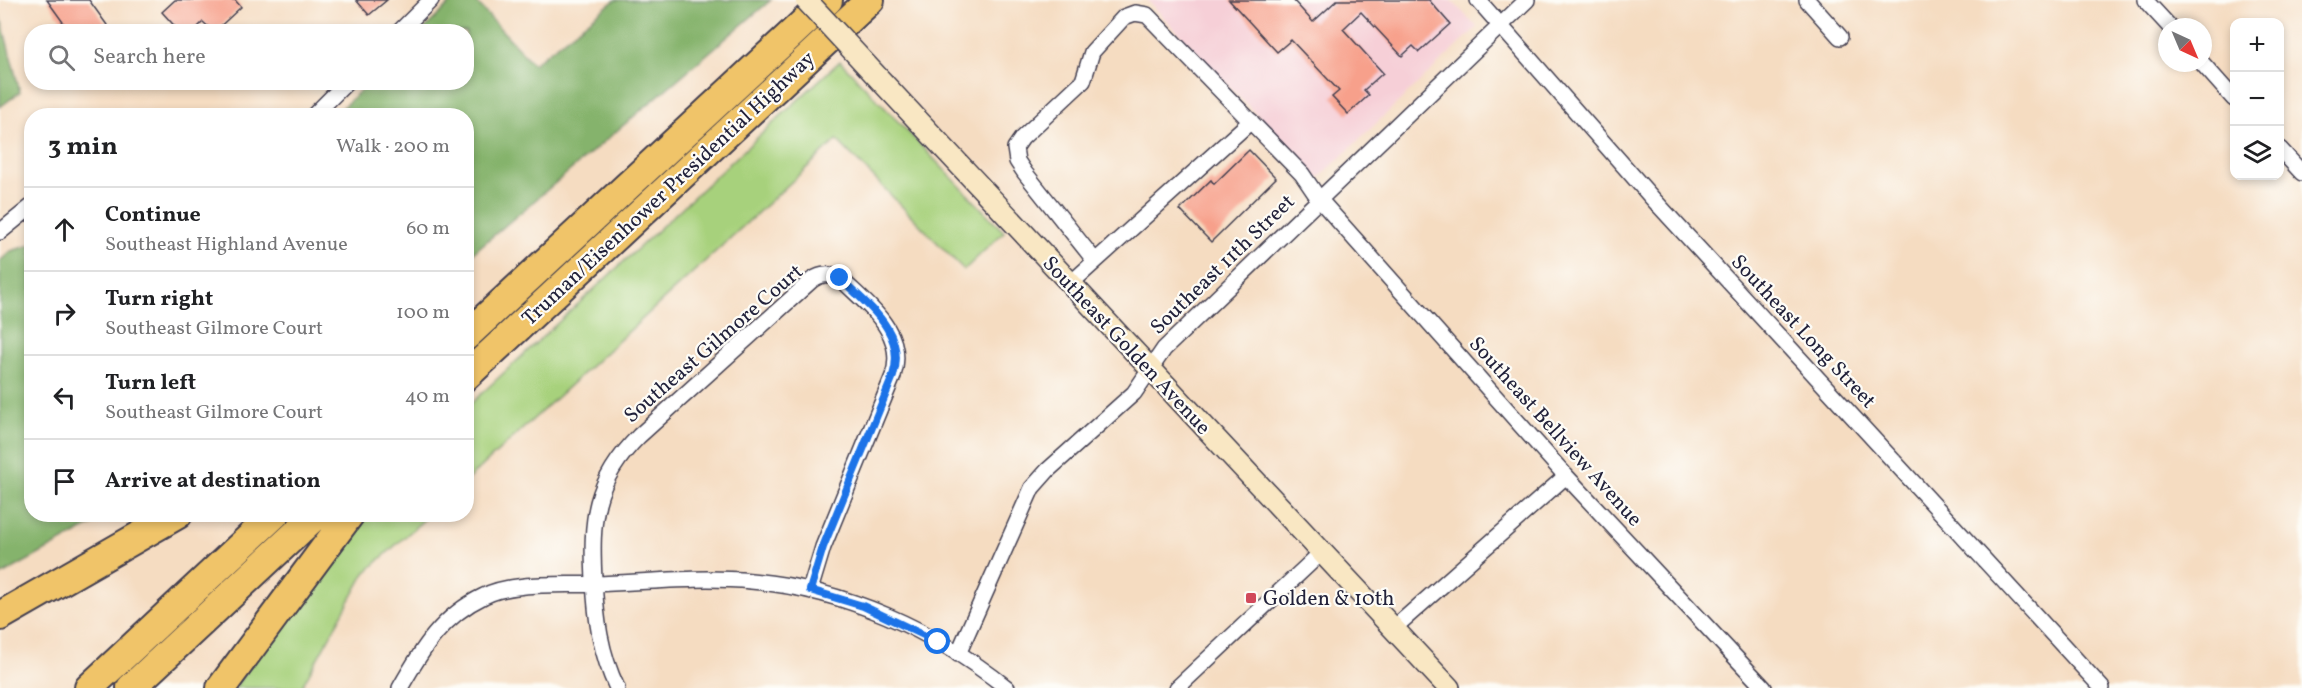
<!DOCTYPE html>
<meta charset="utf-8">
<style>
:root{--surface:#fff;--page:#f6f6f6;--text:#202124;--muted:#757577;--line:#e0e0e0}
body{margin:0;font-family:Vollkorn,serif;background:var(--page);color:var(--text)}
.controls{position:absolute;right:18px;top:18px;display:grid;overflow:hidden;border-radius:12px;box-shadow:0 3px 9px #0003}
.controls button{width:54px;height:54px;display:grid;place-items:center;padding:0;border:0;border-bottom:2px solid var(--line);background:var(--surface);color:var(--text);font:30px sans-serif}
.compass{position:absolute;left:2158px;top:18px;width:54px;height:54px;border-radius:50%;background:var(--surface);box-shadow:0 3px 9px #0003;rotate:136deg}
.stop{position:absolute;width:18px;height:18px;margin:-14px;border:4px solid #1a73e8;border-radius:50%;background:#fff}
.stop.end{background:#1a73e8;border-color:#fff;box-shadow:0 2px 6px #0008}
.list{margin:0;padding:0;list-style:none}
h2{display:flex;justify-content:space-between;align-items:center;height:78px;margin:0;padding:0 24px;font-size:26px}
h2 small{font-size:20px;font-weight:400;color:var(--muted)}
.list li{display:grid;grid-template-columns:39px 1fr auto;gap:18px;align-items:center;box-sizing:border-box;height:84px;padding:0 24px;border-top:2px solid var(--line)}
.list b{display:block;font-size:22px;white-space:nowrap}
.list p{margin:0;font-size:20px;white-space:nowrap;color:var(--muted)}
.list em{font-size:20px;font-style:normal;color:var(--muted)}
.icon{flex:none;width:33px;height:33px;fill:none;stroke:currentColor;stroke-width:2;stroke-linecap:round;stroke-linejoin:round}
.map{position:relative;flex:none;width:2302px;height:688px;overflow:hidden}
.search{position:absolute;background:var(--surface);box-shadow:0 3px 9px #0003;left:24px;top:24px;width:450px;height:66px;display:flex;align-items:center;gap:15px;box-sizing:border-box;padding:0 21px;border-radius:24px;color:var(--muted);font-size:22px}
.panel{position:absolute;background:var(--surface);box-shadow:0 3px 9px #0003;left:24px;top:108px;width:450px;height:414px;border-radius:24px}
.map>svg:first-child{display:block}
.built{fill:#f6cfd7}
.green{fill:#a7d17c;stroke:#647a5c;stroke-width:1.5}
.forest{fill:#85b36c;stroke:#546a54;stroke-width:1.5}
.building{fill:#f7a08b}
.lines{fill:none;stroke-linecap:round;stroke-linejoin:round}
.street-casing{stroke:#423e4f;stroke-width:18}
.secondary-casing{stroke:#423e4f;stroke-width:24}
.highway-casing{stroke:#423e4f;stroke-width:32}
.street{stroke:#fff;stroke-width:15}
.secondary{stroke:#f9e7c3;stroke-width:21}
.highway{stroke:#f0c469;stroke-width:28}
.secondary-bridge-casing{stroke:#423e4f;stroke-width:24;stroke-linecap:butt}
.secondary-bridge{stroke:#f9e7c3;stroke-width:21}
.route{stroke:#1a73e8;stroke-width:8}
.poi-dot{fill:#d1495b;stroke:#fdfcf7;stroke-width:2}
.labels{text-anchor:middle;stroke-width:4.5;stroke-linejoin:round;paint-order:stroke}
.street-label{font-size:21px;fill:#22223b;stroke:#fdfcf7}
.poi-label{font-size:21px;fill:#22223b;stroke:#fdfcf7;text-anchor:start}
</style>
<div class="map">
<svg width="2302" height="688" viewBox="0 0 2302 688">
<rect width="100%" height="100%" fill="#fdfcf7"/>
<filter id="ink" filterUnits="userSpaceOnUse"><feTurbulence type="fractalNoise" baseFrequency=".0167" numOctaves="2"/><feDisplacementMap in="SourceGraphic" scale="12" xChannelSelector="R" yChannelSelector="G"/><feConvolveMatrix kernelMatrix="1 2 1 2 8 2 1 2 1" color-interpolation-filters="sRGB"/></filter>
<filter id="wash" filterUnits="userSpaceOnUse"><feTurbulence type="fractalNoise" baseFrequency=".008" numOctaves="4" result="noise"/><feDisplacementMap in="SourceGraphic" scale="24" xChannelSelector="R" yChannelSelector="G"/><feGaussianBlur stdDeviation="1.35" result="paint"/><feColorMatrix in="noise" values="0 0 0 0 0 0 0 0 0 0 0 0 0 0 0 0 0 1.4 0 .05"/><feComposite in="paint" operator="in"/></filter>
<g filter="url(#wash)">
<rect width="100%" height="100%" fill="#f5dcc1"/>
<path class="built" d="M1147 0H1451L1477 27 1318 179Z"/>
<path class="green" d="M840 61 1004 232 964 270 837 140 467 480V407Z
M362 515H429L365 573 301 688H234Z"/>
<path class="forest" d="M454 0H474L533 64 615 0H771L467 258 466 116 334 115 369 83 466 82V32L422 31Z
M0 15 20 92 0 107Z
M31 245 32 514 110 515 0 576V261L11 251Z"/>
<g id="blocks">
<path class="building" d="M47 0H89L112 32H70Z
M175 0H235L241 7 214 32 203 22 193 32H180L162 12Z
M356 0H387L369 15Z
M1229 0H1293L1313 22 1337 0H1429L1450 24 1419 52 1413 46 1402 56 1361 12 1343 29 1383 73 1364 90 1369 95 1348 114 1332 97 1339 91 1291 40 1277 52Z
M1249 150 1276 178 1211 242 1180 210 1211 180 1214 184Z"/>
</g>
</g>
<g filter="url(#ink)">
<use href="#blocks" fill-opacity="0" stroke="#423e4f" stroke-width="1.5"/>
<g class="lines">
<g class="street-casing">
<path id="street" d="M1478 0 1653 199 2102 688
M1807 0 1840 37
M2145 0 2170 27
M399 32 431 0
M2202 63 2234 99
M313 116 347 82
M2280 149 2302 173
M0 232 32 206
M1095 261 1025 173 1017 161 1015 148 1022 138 1083 81 1092 52 1124 17 1135 13 1147 15 1302 174 1319 199 1566 476 1764 688
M1070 284 1251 121
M1394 628 1566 476
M958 654 1032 488 1048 470 1134 393 1164 349 1527 0
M400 688C422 649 442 616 484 596 513 581 564 586 596 584 647 582 700 576 751 581 845 589 934 630 1007 688
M617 688C600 652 596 619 594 580 591 519 593 482 639 436L812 280C822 273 830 274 840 278 868 306 907 332 893 376L823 547 810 590
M1177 688 1322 552"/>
</g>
<g class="secondary-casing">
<path id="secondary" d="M884 84 1449 688"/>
</g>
<g class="highway-casing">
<path id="highway" d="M466 336 828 0
M466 376 870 0
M0 616 178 514
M89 688 275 514
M131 688 317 514
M221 688 350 514"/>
</g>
<use href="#street" class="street"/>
<use href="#secondary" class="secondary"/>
<use href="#highway" class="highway"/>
<g class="secondary-bridge-casing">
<path id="secondary-bridge" d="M806 0 884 84"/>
</g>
<use href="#secondary-bridge" class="secondary-bridge"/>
</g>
</g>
<g class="lines" filter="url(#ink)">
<path class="route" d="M840 278C868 306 907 332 893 376L823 547 810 590 863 606 938 642"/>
</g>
<rect class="poi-dot" x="1245" y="592" width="12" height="12" rx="3"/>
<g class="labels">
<g class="street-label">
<text transform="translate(668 188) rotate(-43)" y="7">Truman/Eisenhower Presidential Highway</text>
<text transform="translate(1222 264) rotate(-44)" y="7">Southeast 11th Street</text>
<text transform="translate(1804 331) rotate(47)" y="7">Southeast Long Street</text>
<text transform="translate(713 343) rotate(-41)" y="7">Southeast Gilmore Court</text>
<text transform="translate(1127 345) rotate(47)" y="7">Southeast Golden Avenue</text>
<text transform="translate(1556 431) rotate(48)" y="7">Southeast Bellview Avenue</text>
</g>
<g class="poi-label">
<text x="1263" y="605">Golden &amp; 10th</text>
</g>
</g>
</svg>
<div class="controls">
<button>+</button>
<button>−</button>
<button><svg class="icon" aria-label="layers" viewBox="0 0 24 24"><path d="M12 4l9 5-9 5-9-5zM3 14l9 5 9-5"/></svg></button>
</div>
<svg class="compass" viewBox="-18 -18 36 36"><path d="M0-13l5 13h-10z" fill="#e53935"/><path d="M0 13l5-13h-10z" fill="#757577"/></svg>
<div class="stop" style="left:938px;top:642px"></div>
<div class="stop end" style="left:840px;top:278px"></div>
<div class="search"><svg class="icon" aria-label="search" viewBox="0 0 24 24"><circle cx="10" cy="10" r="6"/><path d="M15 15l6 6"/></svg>Search here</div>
<section class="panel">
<h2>3 min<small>Walk · 200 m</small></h2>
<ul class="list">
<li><svg class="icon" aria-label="ahead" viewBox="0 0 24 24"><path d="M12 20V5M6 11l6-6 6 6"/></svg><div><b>Continue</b><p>Southeast Highland Avenue</p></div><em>60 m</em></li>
<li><svg class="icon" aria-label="right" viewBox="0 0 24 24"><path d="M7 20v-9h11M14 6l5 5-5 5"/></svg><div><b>Turn right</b><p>Southeast Gilmore Court</p></div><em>100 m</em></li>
<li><svg class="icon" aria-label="left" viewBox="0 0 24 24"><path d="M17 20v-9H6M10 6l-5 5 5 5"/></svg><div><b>Turn left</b><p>Southeast Gilmore Court</p></div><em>40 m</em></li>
<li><svg class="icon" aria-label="arrive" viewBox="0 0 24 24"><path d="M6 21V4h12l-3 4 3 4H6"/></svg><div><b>Arrive at destination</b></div></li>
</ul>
</section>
</div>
